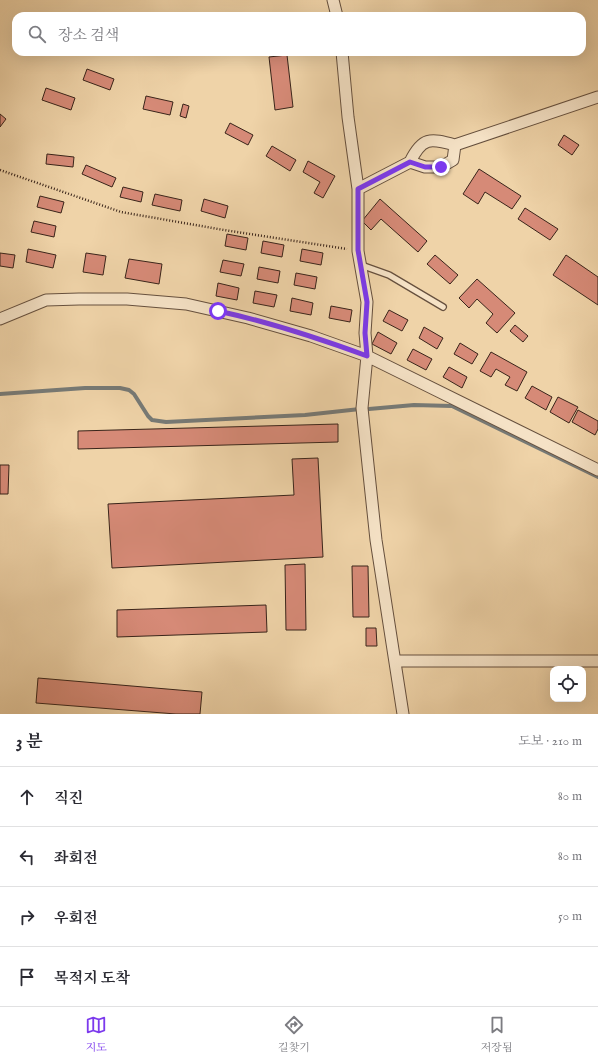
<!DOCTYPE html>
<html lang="ko">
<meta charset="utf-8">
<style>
:root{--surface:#fff;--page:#f2f2f3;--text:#2b2b33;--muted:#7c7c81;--line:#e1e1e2;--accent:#7c3aed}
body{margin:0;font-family:"IM FELL English","Noto Serif KR",serif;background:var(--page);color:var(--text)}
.controls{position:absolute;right:12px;bottom:12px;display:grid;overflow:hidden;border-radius:8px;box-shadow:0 4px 16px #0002}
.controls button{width:36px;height:36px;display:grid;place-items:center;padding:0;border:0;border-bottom:1px solid var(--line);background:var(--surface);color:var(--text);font:20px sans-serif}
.stop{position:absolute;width:12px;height:12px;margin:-9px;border:3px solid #7c3aed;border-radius:50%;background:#fff}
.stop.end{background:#7c3aed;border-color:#fff;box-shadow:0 1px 4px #0008}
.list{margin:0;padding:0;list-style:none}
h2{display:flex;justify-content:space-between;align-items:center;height:52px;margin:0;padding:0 16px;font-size:17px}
h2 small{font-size:13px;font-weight:400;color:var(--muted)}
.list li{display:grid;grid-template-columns:26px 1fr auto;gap:12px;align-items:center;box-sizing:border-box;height:60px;padding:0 16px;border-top:1px solid var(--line)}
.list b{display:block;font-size:15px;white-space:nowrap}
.list em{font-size:13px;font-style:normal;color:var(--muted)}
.icon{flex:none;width:22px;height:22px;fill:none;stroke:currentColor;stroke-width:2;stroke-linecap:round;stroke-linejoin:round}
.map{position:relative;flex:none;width:598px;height:714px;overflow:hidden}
.search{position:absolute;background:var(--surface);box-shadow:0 4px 16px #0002;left:12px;right:12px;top:12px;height:44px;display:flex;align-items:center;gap:10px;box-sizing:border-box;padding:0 14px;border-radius:12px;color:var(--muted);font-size:15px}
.sheet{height:292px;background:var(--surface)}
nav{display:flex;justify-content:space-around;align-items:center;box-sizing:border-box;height:56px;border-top:1px solid var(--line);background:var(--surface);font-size:11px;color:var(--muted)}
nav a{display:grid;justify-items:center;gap:2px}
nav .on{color:var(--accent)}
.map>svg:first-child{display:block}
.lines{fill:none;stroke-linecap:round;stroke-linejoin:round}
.stream{stroke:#777a76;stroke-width:4}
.building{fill:#d68a77;stroke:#39241a}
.lane-casing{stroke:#66503e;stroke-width:8}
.street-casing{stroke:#66503e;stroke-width:13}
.path{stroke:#39241a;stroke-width:2.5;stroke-dasharray:1 2;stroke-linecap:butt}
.lane{stroke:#f5e2c6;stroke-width:5.5}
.street{stroke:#f5e2c6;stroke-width:11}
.route{stroke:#7c3aed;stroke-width:5}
</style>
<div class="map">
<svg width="598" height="714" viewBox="0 0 598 714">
<rect width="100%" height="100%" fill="#efd3a8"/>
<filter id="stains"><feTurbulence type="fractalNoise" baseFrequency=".005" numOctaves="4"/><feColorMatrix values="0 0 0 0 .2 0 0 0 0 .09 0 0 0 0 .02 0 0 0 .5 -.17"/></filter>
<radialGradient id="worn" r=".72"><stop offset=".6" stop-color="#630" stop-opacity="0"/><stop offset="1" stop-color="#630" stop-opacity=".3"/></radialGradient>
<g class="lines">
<path class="stream" d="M0 394 85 388H120L129 390 134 394 148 416 152 420 166 422 305 415 360 409
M369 409 414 405 452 406 598 477"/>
</g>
<path class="building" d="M287 55 293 107 275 110 269 57Z
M87 69 114 79 110 90 83 80Z
M46 88 75 98 71 110 42 100Z
M146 96 173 102 170 115 143 109Z
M183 104 189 106 186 118 180 116Z
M0 114 6 119 0 127Z
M230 123 253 135 248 145 225 133Z
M564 135 579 145 572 155 558 145Z
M272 146 296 160 290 171 266 156Z
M47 154 74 157 73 167 46 164Z
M308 161 335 176 323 198 314 193 320 182 303 172Z
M86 165 116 178 112 187 82 174Z
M479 169 521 196 512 209 485 192 478 204 463 194Z
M123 187 143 192 141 202 120 197Z
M155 194 182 200 180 211 152 205Z
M40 196 64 202 61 213 37 207Z
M204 199 228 206 225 218 201 211Z
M380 199 427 241 418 252 381 219 371 230 362 221Z
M525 208 558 229 550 240 518 219Z
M34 221 56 226 54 237 31 232Z
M227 234 248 238 246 250 225 246Z
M263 241 284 245 282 257 261 253Z
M28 249 56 255 53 268 26 262Z
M302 249 323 253 321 265 300 261Z
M0 253 15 255 13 268 0 266Z
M86 253 106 256 103 275 83 272Z
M435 255 458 275 450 284 427 264Z
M566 255 598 277V305L553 275Z
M129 259 162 264 159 284 125 278Z
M223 260 244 264 241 276 220 272Z
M259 267 280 271 278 283 257 279Z
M296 273 317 277 315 289 294 285Z
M477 279 515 313 497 333 486 323 493 314 477 299 469 308 459 298Z
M218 283 239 288 237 300 216 296Z
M255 291 277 295 274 307 253 303Z
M292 298 313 303 311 315 290 311Z
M331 306 352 310 350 322 329 318Z
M389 310 408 320 402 331 383 321Z
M515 325 528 336 523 342 510 331Z
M424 327 443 338 437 349 419 338Z
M378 332 397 343 391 354 372 344Z
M460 343 478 354 472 364 454 354Z
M413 349 432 359 426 370 407 360Z
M491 352 527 372 517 391 505 385 510 377 496 369 491 377 480 371Z
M449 367 467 377 462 388 443 377Z
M532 386 552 397 546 410 525 398Z
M558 397 578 407 569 423 550 412Z
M578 410 598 421V429L595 435 572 422Z
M338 424V442L78 449V431Z
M318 458 323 557 112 568 108 504 294 495 292 459Z
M0 465H9L8 494H0Z
M305 564 306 630H286L285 565Z
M352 566H368L369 617H353Z
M266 605 267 632 117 637V610Z
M366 628H376L377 646H366Z
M38 678 202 692 200 714H176L36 703Z"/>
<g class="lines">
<g class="lane-casing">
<path id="lane" d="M361 265 389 275 443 307"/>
</g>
<g class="street-casing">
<path id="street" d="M333 0 337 16
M342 52 348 117 358 189V251L367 302 365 333 367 356 362 408 376 540 403 714
M455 145 453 160 441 167H425L410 162C422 137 430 138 455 145L598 97
M358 189 410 162
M0 319 46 300 79 299H127L186 304 248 318 311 336 367 356 598 470
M395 661H598"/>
</g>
<path class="path" d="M0 170 121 212 224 230 347 249"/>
<use href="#lane" class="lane"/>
<use href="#street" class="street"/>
</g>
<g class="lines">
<path class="route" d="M218 311C269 322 318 338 367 356L365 333 367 302 358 250V189L410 162 425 167H441"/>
</g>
<rect width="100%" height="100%" filter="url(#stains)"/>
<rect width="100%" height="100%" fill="url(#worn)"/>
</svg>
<div class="controls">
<button><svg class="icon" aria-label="locate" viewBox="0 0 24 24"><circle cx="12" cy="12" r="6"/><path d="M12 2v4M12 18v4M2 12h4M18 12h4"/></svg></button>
</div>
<div class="stop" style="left:218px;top:311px"></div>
<div class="stop end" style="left:441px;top:167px"></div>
<div class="search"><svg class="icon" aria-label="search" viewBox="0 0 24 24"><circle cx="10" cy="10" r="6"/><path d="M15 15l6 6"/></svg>장소 검색</div>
</div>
<section class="sheet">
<h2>3 분<small>도보 · 210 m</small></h2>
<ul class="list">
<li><svg class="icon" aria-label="ahead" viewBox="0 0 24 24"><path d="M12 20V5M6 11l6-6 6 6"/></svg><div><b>직진</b></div><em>80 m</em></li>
<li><svg class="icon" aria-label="left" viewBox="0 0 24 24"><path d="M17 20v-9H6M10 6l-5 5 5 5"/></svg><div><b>좌회전</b></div><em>80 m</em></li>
<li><svg class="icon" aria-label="right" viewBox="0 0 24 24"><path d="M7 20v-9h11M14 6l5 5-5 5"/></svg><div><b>우회전</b></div><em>50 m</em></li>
<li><svg class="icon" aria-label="arrive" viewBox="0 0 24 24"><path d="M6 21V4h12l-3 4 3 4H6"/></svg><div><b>목적지 도착</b></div></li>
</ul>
</section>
<nav>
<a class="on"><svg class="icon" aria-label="map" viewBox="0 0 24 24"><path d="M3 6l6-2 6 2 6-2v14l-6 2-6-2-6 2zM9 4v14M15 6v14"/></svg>지도</a>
<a><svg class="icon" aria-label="directions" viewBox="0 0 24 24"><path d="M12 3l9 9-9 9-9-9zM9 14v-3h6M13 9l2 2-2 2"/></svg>길찾기</a>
<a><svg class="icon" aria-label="saved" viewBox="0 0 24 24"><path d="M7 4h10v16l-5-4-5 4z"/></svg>저장됨</a>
</nav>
